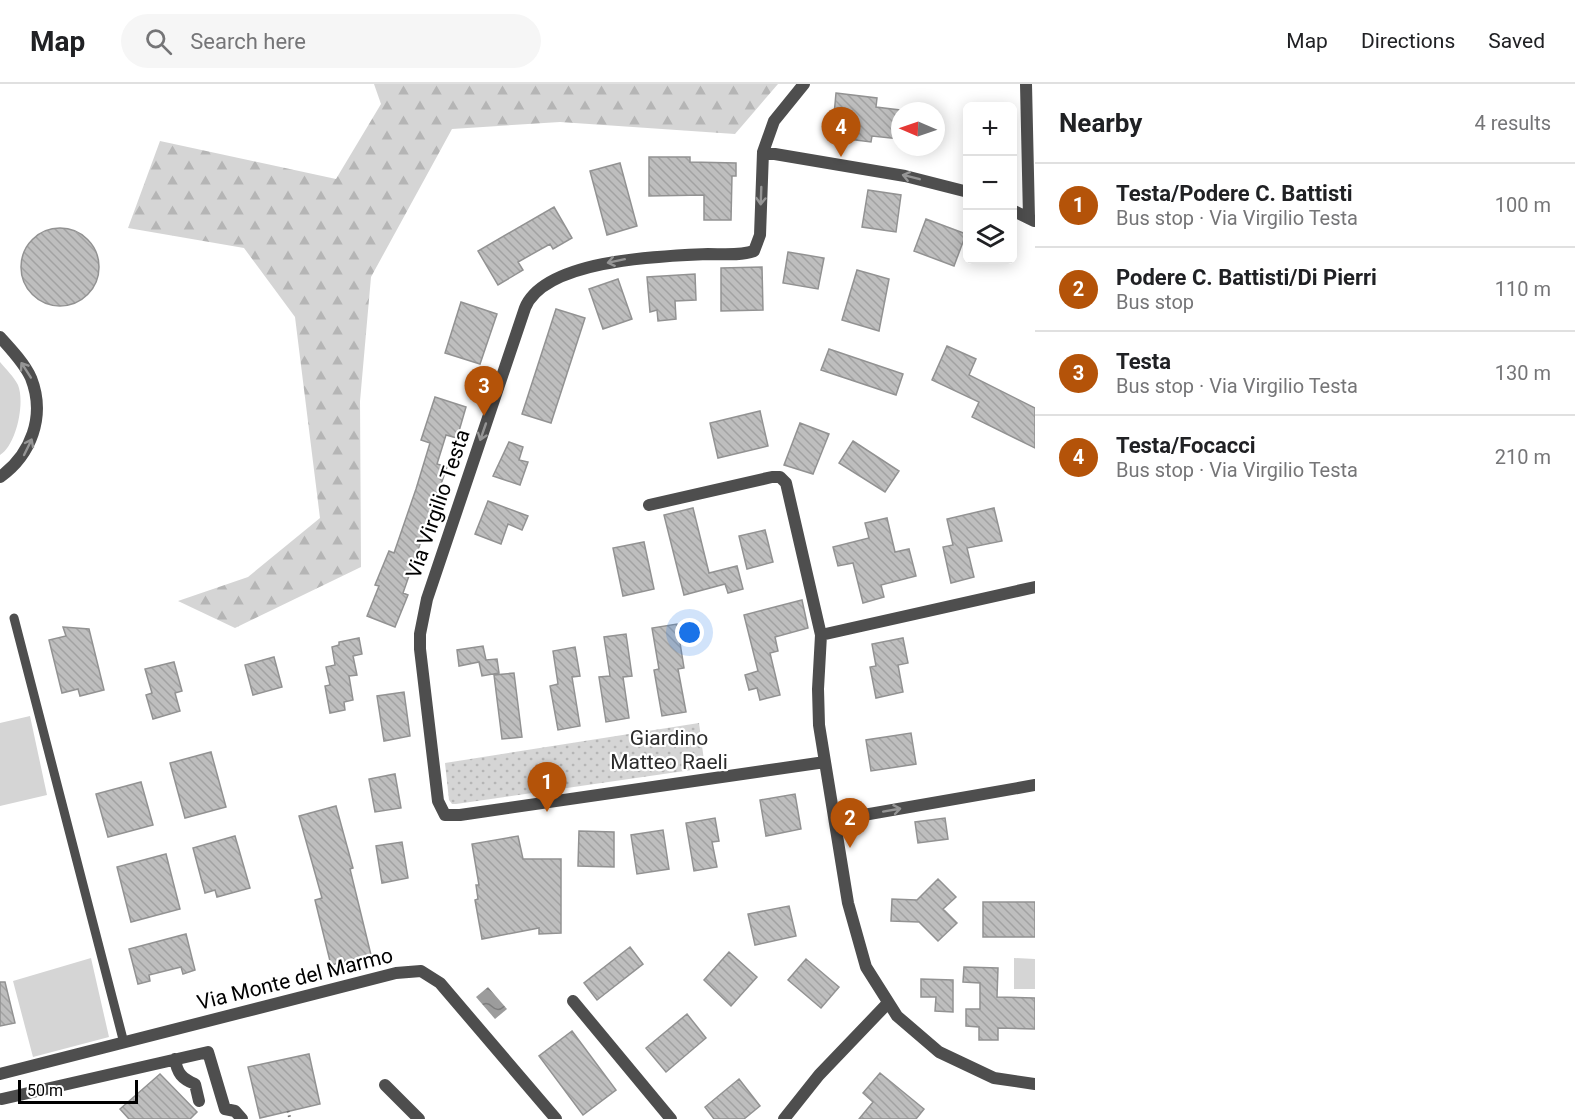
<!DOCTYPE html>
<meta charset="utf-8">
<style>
:root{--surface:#fff;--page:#f6f6f6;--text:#202124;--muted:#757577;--line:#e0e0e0;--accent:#b45309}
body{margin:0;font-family:Roboto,sans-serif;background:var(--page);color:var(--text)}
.controls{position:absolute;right:18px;top:18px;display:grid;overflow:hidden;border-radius:9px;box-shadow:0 3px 15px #0003}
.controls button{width:54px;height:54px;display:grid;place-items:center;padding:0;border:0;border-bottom:2px solid var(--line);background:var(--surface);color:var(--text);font:30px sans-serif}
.compass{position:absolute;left:891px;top:18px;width:54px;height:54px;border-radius:50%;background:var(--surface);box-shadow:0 3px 15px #0003;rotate:272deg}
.scale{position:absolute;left:18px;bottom:15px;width:120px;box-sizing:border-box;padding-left:6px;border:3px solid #000;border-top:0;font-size:16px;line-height:21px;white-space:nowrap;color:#000;-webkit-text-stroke:4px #fff;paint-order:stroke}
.you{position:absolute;left:690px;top:549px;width:21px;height:21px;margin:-15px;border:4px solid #fff;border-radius:50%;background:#1a73e8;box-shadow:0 0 0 9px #1a73e833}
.badge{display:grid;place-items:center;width:39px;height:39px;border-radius:50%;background:var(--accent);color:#fff;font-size:20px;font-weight:700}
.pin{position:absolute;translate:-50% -50px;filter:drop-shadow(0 2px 3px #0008)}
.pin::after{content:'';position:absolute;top:32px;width:21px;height:18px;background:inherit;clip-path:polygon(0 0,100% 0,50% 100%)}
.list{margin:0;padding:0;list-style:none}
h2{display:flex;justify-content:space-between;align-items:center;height:78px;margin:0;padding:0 24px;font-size:26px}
h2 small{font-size:20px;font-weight:400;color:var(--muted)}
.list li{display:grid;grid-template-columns:39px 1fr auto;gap:18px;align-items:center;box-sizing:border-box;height:84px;padding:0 24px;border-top:2px solid var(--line)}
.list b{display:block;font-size:22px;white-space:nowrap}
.list p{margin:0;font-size:20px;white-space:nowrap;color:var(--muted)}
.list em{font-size:20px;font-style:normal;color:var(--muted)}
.icon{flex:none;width:33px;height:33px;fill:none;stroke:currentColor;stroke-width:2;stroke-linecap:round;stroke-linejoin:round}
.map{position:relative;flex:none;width:1035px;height:1035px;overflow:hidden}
header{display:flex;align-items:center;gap:36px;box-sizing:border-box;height:84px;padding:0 30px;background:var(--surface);border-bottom:2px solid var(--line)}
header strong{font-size:28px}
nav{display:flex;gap:33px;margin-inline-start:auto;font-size:21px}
.search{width:420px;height:54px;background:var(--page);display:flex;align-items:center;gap:15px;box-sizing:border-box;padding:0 21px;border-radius:33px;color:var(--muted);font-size:22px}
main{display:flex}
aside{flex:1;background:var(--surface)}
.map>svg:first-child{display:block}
.green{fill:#d5d5d5}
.forest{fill:url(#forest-firs)}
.garden{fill:url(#garden-dots)}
.water{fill:url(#water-waves)}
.building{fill:url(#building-back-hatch);stroke:#929292;stroke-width:1.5}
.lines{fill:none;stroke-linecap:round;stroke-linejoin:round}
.path{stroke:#707070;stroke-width:3;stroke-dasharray:1.5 3;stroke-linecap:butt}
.service{stroke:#4e4e4e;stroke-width:9}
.minor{stroke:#4e4e4e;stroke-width:12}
.oneway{stroke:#959595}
.labels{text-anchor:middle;stroke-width:4.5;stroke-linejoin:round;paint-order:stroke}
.street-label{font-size:21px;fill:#000;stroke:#fff}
.park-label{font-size:21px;fill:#2c2c2c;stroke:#fff}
</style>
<header>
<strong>Map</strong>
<div class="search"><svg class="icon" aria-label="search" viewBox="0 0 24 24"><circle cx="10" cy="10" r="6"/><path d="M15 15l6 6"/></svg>Search here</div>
<nav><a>Map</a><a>Directions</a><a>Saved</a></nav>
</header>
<main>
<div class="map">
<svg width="1035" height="1035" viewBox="0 0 1035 1035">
<defs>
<pattern id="forest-firs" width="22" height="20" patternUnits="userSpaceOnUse" patternTransform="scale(1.5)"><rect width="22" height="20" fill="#d5d5d5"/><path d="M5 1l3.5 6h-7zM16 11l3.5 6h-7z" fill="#b5b5b5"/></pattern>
<pattern id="garden-dots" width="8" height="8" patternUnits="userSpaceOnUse" patternTransform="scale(1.5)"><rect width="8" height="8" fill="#d5d5d5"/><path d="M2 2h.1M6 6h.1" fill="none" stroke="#b5b5b5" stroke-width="1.8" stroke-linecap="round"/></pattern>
<pattern id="water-waves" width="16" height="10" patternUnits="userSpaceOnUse" patternTransform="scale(1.5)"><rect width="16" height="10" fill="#9c9c9c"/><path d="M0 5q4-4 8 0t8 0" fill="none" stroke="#7d7d7d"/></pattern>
<pattern id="building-back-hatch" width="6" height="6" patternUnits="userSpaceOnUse" patternTransform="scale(1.5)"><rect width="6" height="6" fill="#bebebe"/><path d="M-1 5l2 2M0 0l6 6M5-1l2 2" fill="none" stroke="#a2a2a2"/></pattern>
</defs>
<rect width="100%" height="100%" fill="#fff"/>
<path class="green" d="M0 278C6 285 14 293 18 301 25 318 17 360 0 371Z
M30 632 47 711 0 722V639Z
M91 874 109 953 33 973 13 897Z
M1014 874 1035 875V905H1014Z"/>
<path class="forest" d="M374 0H778L735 50 560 38 452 45 371 193 360 317 361 483 235 544 178 517 248 493 320 434 295 233 244 164 128 144 160 57 336 95 381 20Z"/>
<path class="garden" d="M699 639 705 684 456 720H452L449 716 445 679Z"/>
<path class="water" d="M488 903 507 925 495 935 476 913Z"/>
<path class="building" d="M836 9 877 14 876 23 900 26V55L872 52 871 58 832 53Z
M649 73H690V78L736 79V92H732L731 136H704V111L649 112Z
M620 79 637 142 607 151 590 87Z
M868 106 901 111 896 148 862 143Z
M554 123 572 154 553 165 550 160 518 178 523 186 498 201 478 167Z
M926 135 966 150 954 182 914 167Z
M21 183a39 39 0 1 1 78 0a39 39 0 1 1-78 0Z
M788 168 824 174 818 205 783 199Z
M762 183 763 226 721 227V184Z
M857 186 889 195 879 247 842 236Z
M695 190 696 216 675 217 676 235 658 237 657 226 650 228 647 193Z
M618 195 632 235 603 245 589 205Z
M461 218 497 230 480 280 445 269Z
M556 225 585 234 551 339 522 330Z
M947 262 976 275 969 291 1035 324V364L972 333 979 318 932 296Z
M829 265 903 290 896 311 821 286Z
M435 313 466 323 457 354 446 351 437 380 447 383 403 509 408 511 395 543 367 532 379 502 375 501 389 467 394 469 416 405 430 359 421 356Z
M760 327 768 362 718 374 710 339Z
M800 339 829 350 813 390 784 381Z
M853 357 899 387 885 408 839 379Z
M509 358 523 363 519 376 528 378 520 401 493 392Z
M488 417 528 432 522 446 508 440 501 460 475 450Z
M693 424 709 489 737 482 743 505 728 509 725 500 684 511 664 431Z
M994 424 1002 457 967 464 974 493 951 499 943 463 953 461 947 435Z
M887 434 895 468 909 465 916 492 881 501 884 513 863 519 853 479 838 482 833 463 869 454 865 439Z
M765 446 773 478 747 485 739 452Z
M644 458 654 505 623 512 613 464Z
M802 516 808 544 775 553 778 567 770 569 780 611 760 616 757 604 749 606 745 591 758 587 744 531Z
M677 540 684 584 678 585 686 628 662 632 654 586 659 585 652 544Z
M63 543 89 545 104 606 80 612 78 605 62 609 49 556 66 552Z
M626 550 632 592 623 593 629 634 606 638 599 593 610 592 604 553Z
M359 554 362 570 353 572 357 591 349 592 353 616 344 618 345 626 330 629 325 602 330 601 326 583 335 581 332 563 339 561V558Z
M903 554 908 579 898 581 903 608 876 614 870 583 876 582 872 560Z
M483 562 486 576 497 575 499 589 482 592 479 578 459 582 457 566Z
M575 563 580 592 572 593 580 642 558 646 550 602 558 600 553 567Z
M274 573 282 603 253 611 245 581Z
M174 578 182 607 175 609 180 627 153 635 146 611 152 609 145 585Z
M514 589 522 653 502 655 494 591Z
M404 608 410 652 384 657 377 612Z
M911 649 916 680 871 687 866 656Z
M211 668 226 723 185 734 170 679Z
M395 690 401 724 375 728 369 695Z
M141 698 153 741 108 753 96 710Z
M795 710 801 745 766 752 760 716Z
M336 722 353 784 350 785 371 871 331 881 315 816 322 814 299 732Z
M715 734 719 757 712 758 717 783 694 787 686 739Z
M945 734 948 755 918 759 915 738Z
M663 746 669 785 637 790 631 751Z
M579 747 614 748V783L578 782Z
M235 752 250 804 217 813 215 806 205 809 193 764Z
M518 752 523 775H561V849L539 850V844L482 855 475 816 478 815 476 801H479L472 760Z
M402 758 408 794 382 799 376 762Z
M166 770 180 825 131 838 117 783Z
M938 795 956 813 943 825 957 839 938 857 919 838 891 837 892 815 917 816Z
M983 818H1035V853H983Z
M789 822 796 852 755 861 748 830Z
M186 850 195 886 183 890 181 883 149 891 150 897 138 900 129 865Z
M630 863 643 880 597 916 584 899Z
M729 868 757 893 731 922 704 896Z
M806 875 839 903 821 924 788 896Z
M964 883 998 884 997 913 1035 914V945L998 944V956H979V943L966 942V925H980V899L963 898Z
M921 895 953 896V928L935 927 936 913H921Z
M0 898H5L15 939 0 942Z
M687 930 706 954 666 988 646 964Z
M572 947 616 1006 583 1031 539 972Z
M309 970 320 1020 260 1034 248 983Z
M880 989 924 1025 916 1035H859L873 1018 863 1009Z
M160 990 197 1028 190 1035H129L120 1025Z
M739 995 760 1022 744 1035H714L705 1023Z"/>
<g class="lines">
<path class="path" d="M288 1027 290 1035"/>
<path class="service" d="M14 534 124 959"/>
<path class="minor" d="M1026 0 1029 134
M763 68 774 37 804 0
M1012 126 1034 137
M0 253C11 265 25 280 31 294 46 332 31 371 0 393
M649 421 772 393H780L786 399 821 551 818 605 819 641 848 819 866 883 897 932 939 968 994 994 1035 1000
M821 551 1035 503
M825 678 460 731H445L438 717 420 565V550L427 515 525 224C545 175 662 172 708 170 722 170 740 172 754 167L760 151 763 68 905 92 968 108
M835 736 1035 701
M573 917 671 1035
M175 975C177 989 182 995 195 1000L199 1017
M0 990 396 889 421 887 440 899 556 1035
M385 1001 419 1035
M2 1015 208 968 225 1025 235 1027 242 1035
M784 1035 819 991 887 920"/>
</g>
<defs><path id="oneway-shaft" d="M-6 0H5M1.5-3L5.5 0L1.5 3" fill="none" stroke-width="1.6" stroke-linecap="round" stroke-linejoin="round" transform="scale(1.5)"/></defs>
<g class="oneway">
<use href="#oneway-shaft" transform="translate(911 93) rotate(-166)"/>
<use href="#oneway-shaft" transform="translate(761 112) rotate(92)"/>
<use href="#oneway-shaft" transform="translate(616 177) rotate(168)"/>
<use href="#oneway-shaft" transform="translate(26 286) rotate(-123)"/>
<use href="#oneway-shaft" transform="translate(483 348) rotate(109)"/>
<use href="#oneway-shaft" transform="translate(28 363) rotate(-64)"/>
<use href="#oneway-shaft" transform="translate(892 726) rotate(-10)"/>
</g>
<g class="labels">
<g class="street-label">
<text transform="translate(438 420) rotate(-71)" y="7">Via Virgilio Testa</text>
<text transform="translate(295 895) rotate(-14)" y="7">Via Monte del Marmo</text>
</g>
<g class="park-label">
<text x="669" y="661">Giardino<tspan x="669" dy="24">Matteo Raeli</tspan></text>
</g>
</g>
</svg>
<div class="controls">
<button>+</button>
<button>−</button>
<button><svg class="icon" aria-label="layers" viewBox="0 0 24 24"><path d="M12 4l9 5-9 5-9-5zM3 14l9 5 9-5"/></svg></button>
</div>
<svg class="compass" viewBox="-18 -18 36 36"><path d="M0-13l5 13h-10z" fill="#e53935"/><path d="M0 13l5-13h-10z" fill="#757577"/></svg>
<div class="scale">50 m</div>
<div class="you"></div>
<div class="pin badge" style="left:547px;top:728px">1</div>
<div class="pin badge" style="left:850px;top:764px">2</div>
<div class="pin badge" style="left:484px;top:332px">3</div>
<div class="pin badge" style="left:841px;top:73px">4</div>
</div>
<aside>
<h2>Nearby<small>4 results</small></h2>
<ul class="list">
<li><span class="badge">1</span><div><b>Testa/Podere C. Battisti</b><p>Bus stop · Via Virgilio Testa</p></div><em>100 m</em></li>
<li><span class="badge">2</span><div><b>Podere C. Battisti/Di Pierri</b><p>Bus stop</p></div><em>110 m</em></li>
<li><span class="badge">3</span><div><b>Testa</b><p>Bus stop · Via Virgilio Testa</p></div><em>130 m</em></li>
<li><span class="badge">4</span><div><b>Testa/Focacci</b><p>Bus stop · Via Virgilio Testa</p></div><em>210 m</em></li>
</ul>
</aside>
</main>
